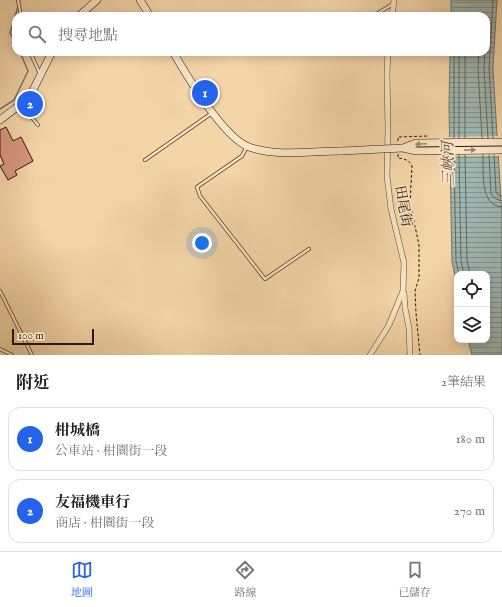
<!DOCTYPE html>
<html lang="zh-TW">
<meta charset="utf-8">
<style>
:root{--surface:#fff;--page:#f2f2f2;--text:#202124;--muted:#757577;--line:#e0e0e0;--accent:#2563eb}
body{margin:0;font-family:"IM FELL English","Noto Serif TC",serif;background:var(--page);color:var(--text)}
.controls{position:absolute;right:12px;bottom:12px;display:grid;overflow:hidden;border-radius:8px;box-shadow:0 2px 10px #0003}
.controls button{width:36px;height:36px;display:grid;place-items:center;padding:0;border:0;border-bottom:1px solid var(--line);background:var(--surface);color:var(--text);font:20px sans-serif}
.scale{position:absolute;left:12px;bottom:10px;width:82px;box-sizing:border-box;padding-left:4px;border:2px solid #321702;border-top:0;font-size:11px;line-height:14px;white-space:nowrap;color:#321702;-webkit-text-stroke:3px #f8e4c6;paint-order:stroke}
.you{position:absolute;left:202px;top:243px;width:14px;height:14px;margin:-10px;border:3px solid #fff;border-radius:50%;background:#1a73e8;box-shadow:0 0 0 6px #1a73e833}
.badge{display:grid;place-items:center;width:26px;height:26px;border-radius:50%;background:var(--accent);color:#fff;font-size:13px;font-weight:700}
.pin{position:absolute;translate:-50% -50%;border:2px solid #fff;box-shadow:0 1px 4px #0006}
.list{margin:0;padding:0;list-style:none}
h2{display:flex;justify-content:space-between;align-items:center;height:52px;margin:0;padding:0 16px;font-size:17px}
h2 small{font-size:13px;font-weight:400;color:var(--muted)}
.list li{display:grid;grid-template-columns:26px 1fr auto;gap:12px;align-items:center;box-sizing:border-box;height:64px;margin:0 8px 8px;padding:0 8px;border:1px solid var(--line);border-radius:12px}
.list b{display:block;font-size:15px;white-space:nowrap}
.list p{margin:0;font-size:13px;white-space:nowrap;color:var(--muted)}
.list em{font-size:13px;font-style:normal;color:var(--muted)}
.icon{flex:none;width:22px;height:22px;fill:none;stroke:currentColor;stroke-width:2;stroke-linecap:round;stroke-linejoin:round}
.map{position:relative;flex:none;width:502px;height:355px;overflow:hidden}
.search{position:absolute;background:var(--surface);box-shadow:0 2px 10px #0003;left:12px;right:12px;top:12px;height:44px;display:flex;align-items:center;gap:10px;box-sizing:border-box;padding:0 14px;border-radius:12px;color:var(--muted);font-size:15px}
.sheet{height:196px;background:var(--surface)}
nav{display:flex;justify-content:space-around;align-items:center;box-sizing:border-box;height:56px;border-top:1px solid var(--line);background:var(--surface);font-size:11px;color:var(--muted)}
nav a{display:grid;justify-items:center;gap:2px}
nav .on{color:var(--accent)}
.map>svg:first-child{display:block}
.water{fill:url(#water-rules);stroke:#73766c}
.pier{fill:#f4d5a8}
.lines{fill:none;stroke-linecap:round;stroke-linejoin:round}
.shore{stroke:#68665a;stroke-width:1}
.stream{stroke:#73766c;stroke-width:1.5}
.building{fill:#da9584;stroke:#321702}
.lane-casing{stroke:#62462c;stroke-width:4}
.street-casing{stroke:#62462c;stroke-width:6}
.secondary-casing{stroke:#321702;stroke-width:8}
.path{stroke:#321702;stroke-width:1;stroke-dasharray:3 2;stroke-linecap:butt}
.lane{stroke:#f8e4c6;stroke-width:2.5}
.street{stroke:#f8e4c6;stroke-width:5}
.secondary{stroke:#f8e4c6;stroke-width:7}
.secondary-bridge-casing{stroke:#321702;stroke-width:8;stroke-linecap:butt}
.secondary-bridge{stroke:#f8e4c6;stroke-width:7}
.oneway{fill:#9f886e}
.labels{text-anchor:middle;stroke-width:3.5;stroke-linejoin:round;paint-order:stroke}
.street-label{font-size:14px;fill:#321702;stroke:#f8e4c6}
.water-label{font-size:15px;font-style:italic;fill:#534737;stroke:#f8e4c6}
</style>
<div class="map">
<svg width="502" height="355" viewBox="0 0 502 355">
<defs>
<pattern id="water-rules" width="6" height="5" patternUnits="userSpaceOnUse"><rect width="6" height="5" fill="#9fb6b2"/><path d="M0 2.5h6" fill="none" stroke="#82938f"/></pattern>
</defs>
<rect width="100%" height="100%" fill="#f4d5a8"/>
<filter id="stains"><feTurbulence type="fractalNoise" baseFrequency=".005" numOctaves="4"/><feColorMatrix values="0 0 0 0 .2 0 0 0 0 .09 0 0 0 0 .02 0 0 0 .5 -.17"/></filter>
<radialGradient id="worn" r=".72"><stop offset=".6" stop-color="#630" stop-opacity="0"/><stop offset="1" stop-color="#630" stop-opacity=".3"/></radialGradient>
<path class="water" d="M451 0H497L493 68 502 217V355H472L468 340H487V274H457V285L452 262 449 107 450 52H486V16H451Z"/>
<path class="pier" d="M499 136 500 156H448V137Z"/>
<g class="lines">
<path class="shore" d="M493 0 489 68 493 138
M479 52 478 69 482 138
M485 52 484 69 488 138
M454 138V52
M459 138V52
M465 138V52
M454 155 456 261 459 274
M459 155 461 261 464 274
M465 155 467 260 470 274
M483 155C484 171 479 206 502 207
M489 155 491 194 496 199 502 201
M494 155 496 192 498 195 502 196"/>
<path class="stream" d="M16 44 10 33 20 0
M0 109 14 100 28 71 20 52"/>
</g>
<path class="building" d="M6 127 13 141 21 137 33 161 15 171 17 175 8 180 0 166 4 164 0 155V130Z"/>
<g class="lines">
<g class="lane-casing">
<path id="lane" d="M18 0 21 16
M373 16 393 4
M30 52 40 74
M21 105 38 125
M247 146 242 156 197 187 200 196 265 279 309 249
M145 160 212 113
M0 291 32 355
M0 349 12 355"/>
</g>
<g class="street-casing">
<path id="street" d="M392 16 394 0
M404 293 405 308 409 328 410 355
M370 355 389 325 403 291 404 263 391 209 387 176 388 129 387 73 388 52"/>
</g>
<g class="secondary-casing">
<path id="secondary" d="M140 0 150 16
M79 16 97 0
M173 52C187 76 224 138 249 147 278 157 312 151 341 151
M0 120 29 98 52 52
M403 148 416 143 502 142
M403 148 416 151 502 150"/>
</g>
<path class="path" d="M398 141V137L428 136
M398 154V158C405 159 409 160 412 166L410 203 419 245V278L415 291 416 313 420 355"/>
<use href="#lane" class="lane"/>
<use href="#street" class="street"/>
<use href="#secondary" class="secondary"/>
<g class="secondary-bridge-casing">
<path id="secondary-bridge" d="M341 151 403 148"/>
</g>
<use href="#secondary-bridge" class="secondary-bridge"/>
</g>
<defs><path id="oneway-solid" d="M-6-.8H1V-3.2L6.5 0L1 3.2V.8H-6Z"/></defs>
<g class="oneway">
<use href="#oneway-solid" transform="translate(421 144) rotate(177)"/>
<use href="#oneway-solid" transform="translate(470 150) rotate(-1)"/>
</g>
<g class="labels">
<g class="street-label">
<text transform="translate(404 206) rotate(80)" y="5">田尾街</text>
</g>
<g class="water-label">
<text transform="translate(448 164) rotate(-91)" y="5">三峽河</text>
</g>
</g>
<rect width="100%" height="100%" filter="url(#stains)"/>
<rect width="100%" height="100%" fill="url(#worn)"/>
</svg>
<div class="controls">
<button><svg class="icon" aria-label="locate" viewBox="0 0 24 24"><circle cx="12" cy="12" r="6"/><path d="M12 2v4M12 18v4M2 12h4M18 12h4"/></svg></button>
<button><svg class="icon" aria-label="layers" viewBox="0 0 24 24"><path d="M12 4l9 5-9 5-9-5zM3 14l9 5 9-5"/></svg></button>
</div>
<div class="scale">100 m</div>
<div class="you"></div>
<div class="pin badge" style="left:205px;top:93px">1</div>
<div class="pin badge" style="left:30px;top:104px">2</div>
<div class="search"><svg class="icon" aria-label="search" viewBox="0 0 24 24"><circle cx="10" cy="10" r="6"/><path d="M15 15l6 6"/></svg>搜尋地點</div>
</div>
<section class="sheet">
<h2>附近<small>2筆結果</small></h2>
<ul class="list">
<li><span class="badge">1</span><div><b>柑城橋</b><p>公車站 · 柑園街一段</p></div><em>180 m</em></li>
<li><span class="badge">2</span><div><b>友福機車行</b><p>商店 · 柑園街一段</p></div><em>270 m</em></li>
</ul>
</section>
<nav>
<a class="on"><svg class="icon" aria-label="map" viewBox="0 0 24 24"><path d="M3 6l6-2 6 2 6-2v14l-6 2-6-2-6 2zM9 4v14M15 6v14"/></svg>地圖</a>
<a><svg class="icon" aria-label="directions" viewBox="0 0 24 24"><path d="M12 3l9 9-9 9-9-9zM9 14v-3h6M13 9l2 2-2 2"/></svg>路線</a>
<a><svg class="icon" aria-label="saved" viewBox="0 0 24 24"><path d="M7 4h10v16l-5-4-5 4z"/></svg>已儲存</a>
</nav>
